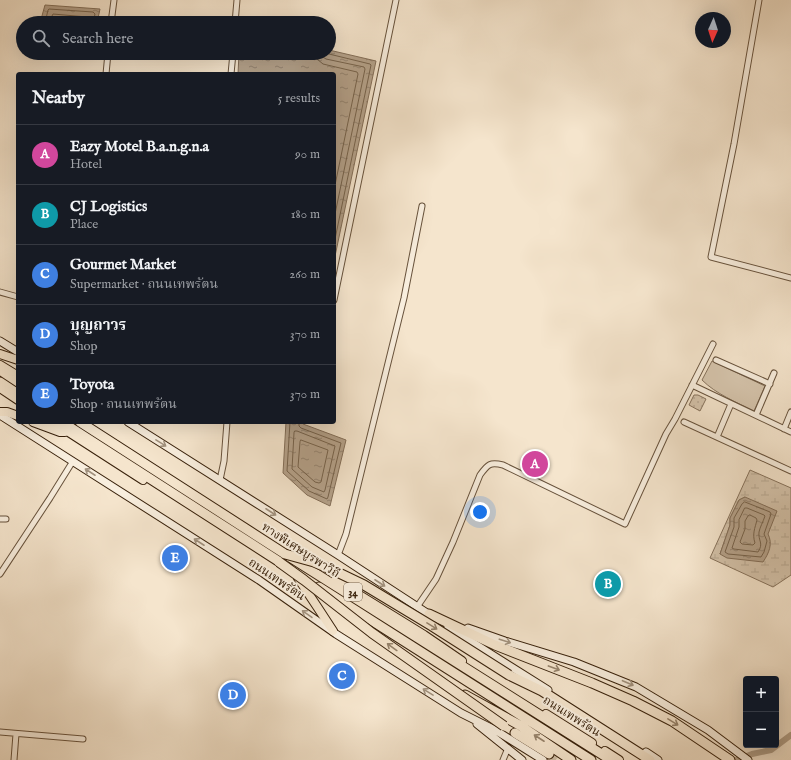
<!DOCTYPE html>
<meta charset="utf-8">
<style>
:root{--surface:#171b24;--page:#20242c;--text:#f1f3f6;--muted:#9ea1a6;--line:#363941;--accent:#c59692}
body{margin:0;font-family:"IM FELL English","Noto Serif Thai",serif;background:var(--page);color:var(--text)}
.controls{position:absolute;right:12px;bottom:12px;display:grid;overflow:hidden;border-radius:4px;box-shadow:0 4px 16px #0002}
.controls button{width:36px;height:36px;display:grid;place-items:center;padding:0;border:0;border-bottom:1px solid var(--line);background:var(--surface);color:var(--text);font:20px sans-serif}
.compass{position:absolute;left:695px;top:12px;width:36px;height:36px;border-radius:50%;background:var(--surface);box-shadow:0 4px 16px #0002;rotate:183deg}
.you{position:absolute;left:480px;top:512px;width:14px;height:14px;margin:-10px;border:3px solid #fff;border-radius:50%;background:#1a73e8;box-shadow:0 0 0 6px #1a73e833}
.badge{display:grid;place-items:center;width:26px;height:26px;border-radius:50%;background:var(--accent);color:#fff;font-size:13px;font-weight:700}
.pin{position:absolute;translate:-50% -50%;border:2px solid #fff;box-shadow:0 1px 4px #0006}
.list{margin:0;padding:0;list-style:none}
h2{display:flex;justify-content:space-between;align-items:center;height:52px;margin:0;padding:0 16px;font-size:17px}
h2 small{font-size:13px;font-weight:400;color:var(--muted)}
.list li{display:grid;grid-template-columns:26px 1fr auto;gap:12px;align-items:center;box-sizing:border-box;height:60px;padding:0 16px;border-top:1px solid var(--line)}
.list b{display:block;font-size:15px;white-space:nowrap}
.list p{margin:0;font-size:13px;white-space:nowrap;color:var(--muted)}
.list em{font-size:13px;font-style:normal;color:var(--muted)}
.icon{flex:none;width:22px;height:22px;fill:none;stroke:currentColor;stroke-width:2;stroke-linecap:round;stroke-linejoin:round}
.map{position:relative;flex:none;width:791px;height:760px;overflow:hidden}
.search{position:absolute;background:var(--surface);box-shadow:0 4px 16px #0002;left:16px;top:16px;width:320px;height:44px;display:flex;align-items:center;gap:10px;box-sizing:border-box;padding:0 14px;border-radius:22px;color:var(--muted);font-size:15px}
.panel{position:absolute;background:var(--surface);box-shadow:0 4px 16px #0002;left:16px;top:72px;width:320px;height:352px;border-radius:4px}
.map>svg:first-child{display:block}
.grass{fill:url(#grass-dots);stroke:#86725c}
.wetland{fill:url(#wetland-marsh);stroke:#86725c;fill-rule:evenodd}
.garden{fill:#d5c4ac;stroke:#86725c}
.water{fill:url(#water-ripples);stroke:#836e58}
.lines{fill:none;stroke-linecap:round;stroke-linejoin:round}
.shore{stroke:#76624b;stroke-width:1}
.canal{stroke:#b5a28b;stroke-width:6}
.motorway-tunnel{stroke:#cfbea6;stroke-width:9;stroke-dasharray:9 4.5;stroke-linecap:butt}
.minor-casing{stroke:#67523c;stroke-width:7}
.secondary-casing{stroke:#38210b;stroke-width:9}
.trunk-casing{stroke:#38210b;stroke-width:10}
.motorway-casing{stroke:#38210b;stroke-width:11}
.minor{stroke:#f8eede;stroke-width:5}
.secondary{stroke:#f8eede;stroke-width:7}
.trunk{stroke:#f5e5cd;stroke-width:8}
.motorway{stroke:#f5e5cd;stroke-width:9}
.motorway-bridge-casing{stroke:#38210b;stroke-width:11;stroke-linecap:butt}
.motorway-bridge{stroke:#f5e5cd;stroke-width:9}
.oneway{stroke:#a2927f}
.oneway2{stroke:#96836c}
.labels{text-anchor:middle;stroke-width:4;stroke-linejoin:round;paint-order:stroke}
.shield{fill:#f8eede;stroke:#725e4a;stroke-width:1}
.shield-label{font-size:11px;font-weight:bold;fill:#38210b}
.street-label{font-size:12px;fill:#38210b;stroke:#f8eede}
</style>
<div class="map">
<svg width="791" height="760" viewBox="0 0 791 760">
<defs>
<pattern id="grass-dots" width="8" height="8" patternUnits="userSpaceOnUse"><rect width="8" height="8" fill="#d5c4ac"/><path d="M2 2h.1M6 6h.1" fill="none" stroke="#b8a893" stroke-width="1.8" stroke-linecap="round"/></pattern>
<pattern id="wetland-marsh" width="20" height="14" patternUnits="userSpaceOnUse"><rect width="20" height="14" fill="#d5c4ac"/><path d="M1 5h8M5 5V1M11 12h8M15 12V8" fill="none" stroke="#b8a893"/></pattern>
<pattern id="water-ripples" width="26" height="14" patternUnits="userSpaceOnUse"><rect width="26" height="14" fill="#b5a28b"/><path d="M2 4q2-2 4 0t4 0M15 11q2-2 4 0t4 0" fill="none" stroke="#948470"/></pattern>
</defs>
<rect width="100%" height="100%" fill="#f5e5cd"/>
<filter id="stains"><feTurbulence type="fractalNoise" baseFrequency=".005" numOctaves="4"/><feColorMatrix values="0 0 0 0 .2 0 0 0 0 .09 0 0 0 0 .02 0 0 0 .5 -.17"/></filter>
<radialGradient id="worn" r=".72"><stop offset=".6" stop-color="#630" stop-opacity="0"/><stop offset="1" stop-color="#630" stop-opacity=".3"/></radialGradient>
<path class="grass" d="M694 395H698L706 399 700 411 689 405Z"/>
<path class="wetland" d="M750 470 791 488V575L773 587 710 558ZM745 497 720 554 730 525V518L739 500Z"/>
<path class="garden" d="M712 361 765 386 754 411C736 402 716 394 702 380Z"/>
<path class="water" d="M45 5 100 9 97 23H40Z
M329 50 376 61 334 261V74H238L239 53H329Z
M286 422H303V424L346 440 330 506 307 495 283 473Z
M745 497 777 511 768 534C773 544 769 553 763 562L727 558 720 554 730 525V518L739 500Z"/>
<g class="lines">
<path class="shore" d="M45 23 48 10 49 9 93 12 95 14 93 23
M50 23 52 16 53 14 87 17 89 18 88 23
M314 53 317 59 323 64 357 72 358 74 334 190
M321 53 323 57 326 59 364 67 365 69 334 219
M326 53 329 54 370 64 371 65 334 244
M290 422 287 471 309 491 327 499 328 497 341 443 301 428 299 426V422
M295 431H297L335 446 325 490 324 492 312 487 292 469 294 433Z
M301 440 328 450 321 482 319 483 315 482 298 467 300 442Z
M745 502 770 512 771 514 764 534 767 541 764 552 761 557 728 554 725 552 734 527V518L742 504Z
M745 508H747L764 515 765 516C763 522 760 527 759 532 758 541 764 543 758 552L734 549 732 548 739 527V520Z
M750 515 756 518 757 520C755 528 752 534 755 543L753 545 742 544 740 542 745 529V521L748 516Z"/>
<path class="canal" d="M736 760 752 754 771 750 791 735"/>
<path class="motorway-tunnel" d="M549 754 557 760"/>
<g class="minor-casing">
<path id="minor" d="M759 0 734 144 711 257 791 278
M111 23 114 0
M235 23 237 0
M106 74 108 53
M231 74 233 53
M0 292 18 297
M334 300 396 0
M716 360 770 384
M692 385 791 432
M756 415 774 373
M684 422 791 471
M784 429 791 412
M717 437 731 404
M220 480 224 461 227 422
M0 519H6
M338 555 346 534 404 298 422 206
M0 574 50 498 73 461
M417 607 436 579 453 542 480 475C488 464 490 462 503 465L625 524 666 434 675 419 713 344
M0 732 83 739
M14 760 16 734
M503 760 508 748"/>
</g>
<g class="secondary-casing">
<path id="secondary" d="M0 341 18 352
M0 415 259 580 336 634 461 713 495 730 543 760
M128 422 338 555 433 617
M448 627 548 690
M468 628 505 641 574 662 636 687 708 730 748 760
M477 724 522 760
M646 752 658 760"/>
</g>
<g class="trunk-casing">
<path id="trunk" d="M0 354 18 360
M0 365 18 376
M0 388 18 400
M0 412H7L18 416
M33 422 60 432H65
M53 422 143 480
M298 578 318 608 333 631
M335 580 424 635 462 661
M546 714 592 743
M605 751 619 760"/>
</g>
<g class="motorway-casing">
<path id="motorway" d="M0 370 18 382
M0 382 18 394
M62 422 286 566
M80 422 285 554 611 760
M319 587 591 760
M429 614 495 645 592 683 633 701 672 721 730 760
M509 675 542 691 650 760
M465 695 521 726 571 760
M515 733 549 754"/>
</g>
<use href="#minor" class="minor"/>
<use href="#secondary" class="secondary"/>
<use href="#trunk" class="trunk"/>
<use href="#motorway" class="motorway"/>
<g class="motorway-bridge-casing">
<path id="motorway-bridge" d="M285 554 314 562 337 572 364 585 432 626 509 675
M279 562 304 580 372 633 504 726"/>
</g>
<use href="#motorway-bridge" class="motorway-bridge"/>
</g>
<defs><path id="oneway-shaft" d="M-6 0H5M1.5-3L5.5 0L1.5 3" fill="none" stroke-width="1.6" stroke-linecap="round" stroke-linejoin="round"/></defs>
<g class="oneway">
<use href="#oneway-shaft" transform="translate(161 443) rotate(32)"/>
<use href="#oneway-shaft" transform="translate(90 472) rotate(-147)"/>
<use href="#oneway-shaft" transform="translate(271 512) rotate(33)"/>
<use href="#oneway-shaft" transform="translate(199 542) rotate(-147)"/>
<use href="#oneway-shaft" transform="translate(380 583) rotate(33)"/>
<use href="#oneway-shaft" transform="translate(307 614) rotate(-145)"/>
<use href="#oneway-shaft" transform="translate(505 641) rotate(18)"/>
<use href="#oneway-shaft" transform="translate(628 683) rotate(23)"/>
<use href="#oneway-shaft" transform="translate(428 692) rotate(-148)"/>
</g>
<g class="oneway2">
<use href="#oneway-shaft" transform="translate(432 626) rotate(32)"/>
<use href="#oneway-shaft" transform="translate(392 647) rotate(-144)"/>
<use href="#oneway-shaft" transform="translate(554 668) rotate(20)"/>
<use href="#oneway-shaft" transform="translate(673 722) rotate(31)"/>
<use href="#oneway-shaft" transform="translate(539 738) rotate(-147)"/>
</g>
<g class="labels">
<rect class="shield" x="344" y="583" width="18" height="18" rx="3"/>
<g class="shield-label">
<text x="353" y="596">34</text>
</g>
<g class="street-label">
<text transform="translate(301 550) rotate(33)" y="4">ทางพิเศษบูรพาวิถี</text>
<text transform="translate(277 579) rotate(34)" y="4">ถนนเทพรัตน</text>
<text transform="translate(572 716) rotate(32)" y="4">ถนนเทพรัตน</text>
</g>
</g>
<rect width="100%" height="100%" filter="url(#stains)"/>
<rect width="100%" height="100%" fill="url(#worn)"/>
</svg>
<div class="controls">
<button>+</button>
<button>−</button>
</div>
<svg class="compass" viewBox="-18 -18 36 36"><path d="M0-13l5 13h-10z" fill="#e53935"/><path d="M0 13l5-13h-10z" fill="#9ea1a6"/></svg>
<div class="you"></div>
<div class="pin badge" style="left:535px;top:464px;background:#d1479c">A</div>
<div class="pin badge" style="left:608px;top:584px;background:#0f9aa8">B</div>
<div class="pin badge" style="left:342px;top:676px;background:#3f7fe0">C</div>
<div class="pin badge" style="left:233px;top:695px;background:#3f7fe0">D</div>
<div class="pin badge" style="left:175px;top:558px;background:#3f7fe0">E</div>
<div class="search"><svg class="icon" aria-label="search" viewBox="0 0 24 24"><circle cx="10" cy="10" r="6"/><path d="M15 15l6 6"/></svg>Search here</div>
<section class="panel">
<h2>Nearby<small>5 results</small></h2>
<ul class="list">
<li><span class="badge" style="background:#d1479c">A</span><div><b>Eazy Motel B.a.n.g.n.a</b><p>Hotel</p></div><em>90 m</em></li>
<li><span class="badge" style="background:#0f9aa8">B</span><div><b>CJ Logistics</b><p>Place</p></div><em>180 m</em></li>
<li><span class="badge" style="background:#3f7fe0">C</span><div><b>Gourmet Market</b><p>Supermarket · ถนนเทพรัตน</p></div><em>260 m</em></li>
<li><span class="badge" style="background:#3f7fe0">D</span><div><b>บุญถาวร</b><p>Shop</p></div><em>370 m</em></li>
<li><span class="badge" style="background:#3f7fe0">E</span><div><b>Toyota</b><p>Shop · ถนนเทพรัตน</p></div><em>370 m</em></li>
</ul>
</section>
</div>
